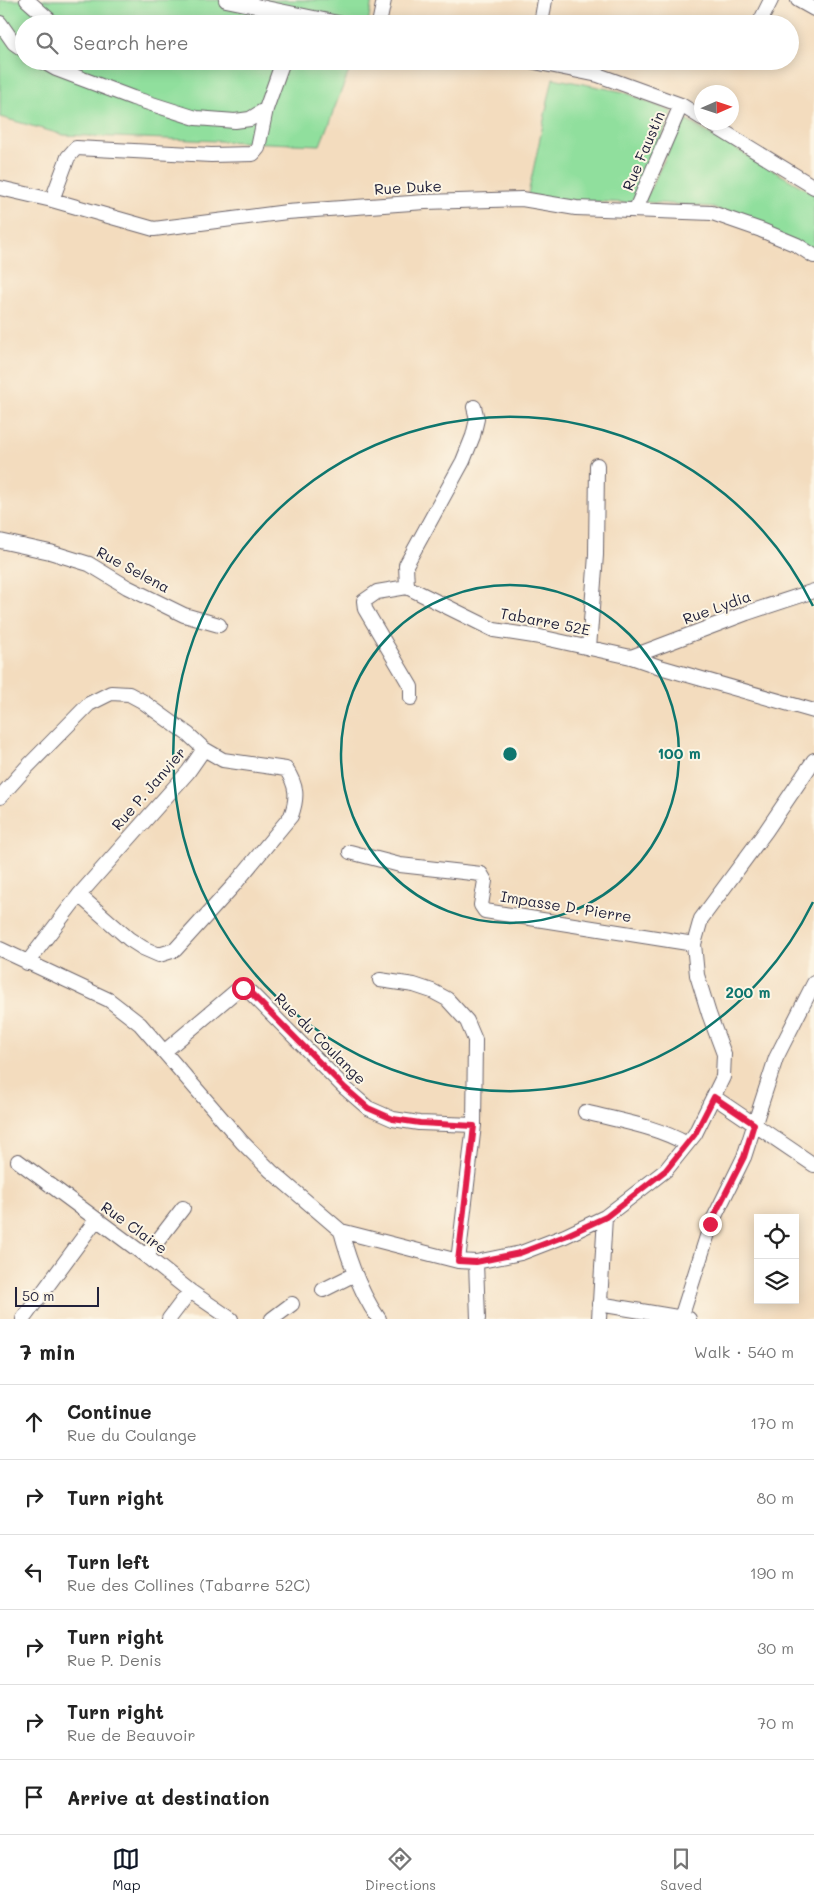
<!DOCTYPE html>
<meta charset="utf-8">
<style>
:root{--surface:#fff;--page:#f6f6f6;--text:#222;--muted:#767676;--line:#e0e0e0;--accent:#111827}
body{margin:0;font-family:Mali,sans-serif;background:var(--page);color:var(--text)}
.controls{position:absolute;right:15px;bottom:15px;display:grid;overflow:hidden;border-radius:0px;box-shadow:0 2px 12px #0003}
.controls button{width:45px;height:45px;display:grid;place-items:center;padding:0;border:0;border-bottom:1px solid var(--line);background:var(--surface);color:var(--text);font:25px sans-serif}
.compass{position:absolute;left:694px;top:85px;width:45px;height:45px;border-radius:50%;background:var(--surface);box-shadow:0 2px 12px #0003;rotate:87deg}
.scale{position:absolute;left:15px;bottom:12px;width:84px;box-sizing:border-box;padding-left:5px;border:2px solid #22223b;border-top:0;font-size:14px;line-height:18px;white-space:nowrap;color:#22223b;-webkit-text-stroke:4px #fcf5e5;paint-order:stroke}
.stop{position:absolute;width:15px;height:15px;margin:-11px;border:4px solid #e11d48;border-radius:50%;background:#fff}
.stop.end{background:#e11d48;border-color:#fff;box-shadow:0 1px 5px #0008}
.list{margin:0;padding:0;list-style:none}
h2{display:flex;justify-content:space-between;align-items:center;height:65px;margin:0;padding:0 20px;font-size:21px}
h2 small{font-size:16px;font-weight:400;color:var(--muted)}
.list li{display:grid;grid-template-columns:32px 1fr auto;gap:15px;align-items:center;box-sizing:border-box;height:75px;padding:0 20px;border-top:1px solid var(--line)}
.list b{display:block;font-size:19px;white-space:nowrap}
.list p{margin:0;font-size:16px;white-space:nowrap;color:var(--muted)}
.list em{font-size:16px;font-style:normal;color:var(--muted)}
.icon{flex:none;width:28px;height:28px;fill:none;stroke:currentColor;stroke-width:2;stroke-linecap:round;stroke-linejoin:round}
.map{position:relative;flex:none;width:814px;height:1319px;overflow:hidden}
.search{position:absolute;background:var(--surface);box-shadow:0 2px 12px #0003;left:15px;right:15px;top:15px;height:55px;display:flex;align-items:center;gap:12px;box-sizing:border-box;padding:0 18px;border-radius:28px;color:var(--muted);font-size:19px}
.sheet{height:515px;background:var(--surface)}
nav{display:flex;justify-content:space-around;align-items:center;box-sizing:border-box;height:70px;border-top:1px solid var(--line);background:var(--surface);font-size:14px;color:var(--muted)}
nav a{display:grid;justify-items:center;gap:2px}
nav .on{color:var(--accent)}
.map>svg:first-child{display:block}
.green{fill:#90df9d;stroke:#59806c}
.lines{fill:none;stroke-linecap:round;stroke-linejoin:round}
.minor-casing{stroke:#6b6369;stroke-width:16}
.minor{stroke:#fff;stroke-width:14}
.route{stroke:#e11d48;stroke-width:6}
.ring{fill:none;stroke:#0f766e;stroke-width:2.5}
.labels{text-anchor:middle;stroke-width:4;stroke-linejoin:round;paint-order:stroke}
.street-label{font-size:15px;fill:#22223b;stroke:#fcf5e5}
.centre{fill:#0f766e;stroke:#fcf5e5;stroke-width:2.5}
.ring-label{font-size:15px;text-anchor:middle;font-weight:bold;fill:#0f766e;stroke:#fcf5e5;stroke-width:4;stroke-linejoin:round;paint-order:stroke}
</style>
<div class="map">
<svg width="814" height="1319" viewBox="0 0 814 1319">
<rect width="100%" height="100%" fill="#fcf5e5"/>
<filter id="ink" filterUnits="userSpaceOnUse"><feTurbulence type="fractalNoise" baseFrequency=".02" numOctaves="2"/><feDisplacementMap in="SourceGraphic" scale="10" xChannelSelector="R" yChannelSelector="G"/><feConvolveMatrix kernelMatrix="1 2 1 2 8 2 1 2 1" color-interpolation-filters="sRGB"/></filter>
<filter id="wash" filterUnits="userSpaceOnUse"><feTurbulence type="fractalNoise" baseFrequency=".0096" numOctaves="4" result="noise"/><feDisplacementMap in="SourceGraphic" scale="20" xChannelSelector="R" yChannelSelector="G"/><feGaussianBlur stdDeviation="1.12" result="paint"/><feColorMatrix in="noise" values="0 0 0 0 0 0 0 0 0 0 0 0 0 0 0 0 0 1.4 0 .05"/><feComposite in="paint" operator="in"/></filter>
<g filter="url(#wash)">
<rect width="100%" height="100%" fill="#f3dcbe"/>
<path class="green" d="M0 0H372L368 24H24V61H353L320 145 64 135 0 117Z
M553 78 624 92 672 112 634 203 555 200 528 194Z
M684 119 814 194V250L713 207 644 202Z"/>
</g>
<g filter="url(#ink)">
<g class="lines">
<g class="minor-casing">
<path id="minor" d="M27 0 54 24
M226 0 343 24
M798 0 814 9
M0 23 14 43 24 50
M379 24 384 0
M541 24 545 0
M759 24 771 0
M42 61 56 69 133 98 196 118 235 121 250 119 266 109 283 61
M530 61 598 75 681 105 702 118
M708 122 814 187
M0 188 52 200 154 229 287 212 425 202 522 199 576 208 712 213 761 230 797 245 814 256
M52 200 68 157 76 148 211 155 253 154 258 148 266 109
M636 209 681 105
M474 407 477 419 473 436 463 461 406 565 407 587 494 630 540 637 631 657 660 667 814 711
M0 541 50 552 89 564 127 587 184 615 219 625
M407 587 377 592 364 601 365 609 411 687V698
M589 648 596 555 597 465
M631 657 747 613 814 591
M0 797 26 768 89 704 111 693 129 694 142 701 189 735 204 749 223 760 286 769C297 786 298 797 291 816L234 885 175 950 159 955 143 948 129 939 79 895
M350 852 400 865 481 874 485 881 481 905 485 911 694 944
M0 949 109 1000 140 1024 242 1142 271 1171 341 1231 458 1261 476 1262 521 1253 565 1236 605 1217 666 1170 695 1134 723 1077 724 1054 709 1014 697 975 694 944 701 919 766 831 814 760
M27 963 79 895 188 772 204 749
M380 980 414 985 432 991 447 999 467 1021 475 1040 474 1125 458 1261
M165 1051 236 991 243 988 250 992 345 1088 368 1108 393 1119 419 1123 474 1125
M714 1097 814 1165
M585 1112C619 1121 656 1126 687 1144
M18 1161 146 1256 190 1291 231 1319
M341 1231C349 1261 361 1294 379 1319
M146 1256 183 1208
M476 1262 478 1319
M323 1290 355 1274
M599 1304 689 1319
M681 1318 711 1224 744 1157 776 1058 814 983
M23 1319 96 1220
M169 1319 190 1291
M272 1319 292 1304
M599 1319 605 1217"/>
</g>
<use href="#minor" class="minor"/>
</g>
</g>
<g class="lines" filter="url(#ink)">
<path class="route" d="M243 988 250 992 345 1088 368 1108 393 1119 420 1123 474 1126 458 1261 476 1262 520 1253 565 1236 606 1217 666 1170 695 1134 714 1097 754 1124 744 1157 710 1224"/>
</g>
<g class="ring">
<circle cx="510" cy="754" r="169"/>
<path d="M813 902A337 337 0 1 1 813 606"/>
</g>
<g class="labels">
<g class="street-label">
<text transform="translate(644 151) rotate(-67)" y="5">Rue Faustin</text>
<text transform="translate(408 188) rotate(-3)" y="5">Rue Duke</text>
<text transform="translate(133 570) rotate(28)" y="5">Rue Selena</text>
<text transform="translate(717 608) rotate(-20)" y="5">Rue Lydia</text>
<text transform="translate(545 622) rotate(11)" y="5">Tabarre 52E</text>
<text transform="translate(149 789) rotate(-49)" y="5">Rue P. Janvier</text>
<text transform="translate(566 907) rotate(9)" y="5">Impasse D. Pierre</text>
<text transform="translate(320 1039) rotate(45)" y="5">Rue du Coulange</text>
<text transform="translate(134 1228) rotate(36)" y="5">Rue Claire</text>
</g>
</g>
<circle cx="510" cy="754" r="8" class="centre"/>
<g class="ring-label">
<text x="679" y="759">100 m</text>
<text x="748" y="998">200 m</text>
</g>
</svg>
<div class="controls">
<button><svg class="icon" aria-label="locate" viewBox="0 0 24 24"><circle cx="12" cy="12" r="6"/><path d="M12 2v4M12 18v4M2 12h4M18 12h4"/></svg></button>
<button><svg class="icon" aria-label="layers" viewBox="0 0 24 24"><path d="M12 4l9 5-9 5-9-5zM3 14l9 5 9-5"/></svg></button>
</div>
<svg class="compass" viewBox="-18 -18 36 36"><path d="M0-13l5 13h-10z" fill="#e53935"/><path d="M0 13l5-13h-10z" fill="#767676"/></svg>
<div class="scale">50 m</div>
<div class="stop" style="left:243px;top:988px"></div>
<div class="stop end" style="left:710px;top:1224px"></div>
<div class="search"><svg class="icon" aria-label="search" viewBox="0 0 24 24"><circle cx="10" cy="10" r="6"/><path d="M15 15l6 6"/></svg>Search here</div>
</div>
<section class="sheet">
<h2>7 min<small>Walk · 540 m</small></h2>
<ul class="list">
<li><svg class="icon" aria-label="ahead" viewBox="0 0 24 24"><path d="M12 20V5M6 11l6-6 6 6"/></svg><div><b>Continue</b><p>Rue du Coulange</p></div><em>170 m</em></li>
<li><svg class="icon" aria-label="right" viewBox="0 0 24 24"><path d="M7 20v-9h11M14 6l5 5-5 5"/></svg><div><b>Turn right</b></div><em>80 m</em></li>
<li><svg class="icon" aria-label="left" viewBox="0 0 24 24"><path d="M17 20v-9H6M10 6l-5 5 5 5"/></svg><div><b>Turn left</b><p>Rue des Collines (Tabarre 52C)</p></div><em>190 m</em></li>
<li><svg class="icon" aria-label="right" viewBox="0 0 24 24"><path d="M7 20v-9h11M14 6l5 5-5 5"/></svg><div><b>Turn right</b><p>Rue P. Denis</p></div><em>30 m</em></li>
<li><svg class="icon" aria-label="right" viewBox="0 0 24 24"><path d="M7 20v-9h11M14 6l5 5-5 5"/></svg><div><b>Turn right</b><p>Rue de Beauvoir</p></div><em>70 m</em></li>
<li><svg class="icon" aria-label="arrive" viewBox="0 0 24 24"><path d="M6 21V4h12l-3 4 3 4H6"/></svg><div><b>Arrive at destination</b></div></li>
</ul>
</section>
<nav>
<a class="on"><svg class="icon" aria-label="map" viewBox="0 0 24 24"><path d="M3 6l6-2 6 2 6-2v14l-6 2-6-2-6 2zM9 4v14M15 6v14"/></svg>Map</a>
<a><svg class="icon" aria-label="directions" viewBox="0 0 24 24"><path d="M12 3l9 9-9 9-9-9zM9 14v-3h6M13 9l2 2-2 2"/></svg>Directions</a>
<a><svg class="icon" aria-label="saved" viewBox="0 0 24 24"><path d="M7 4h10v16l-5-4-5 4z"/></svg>Saved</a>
</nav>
